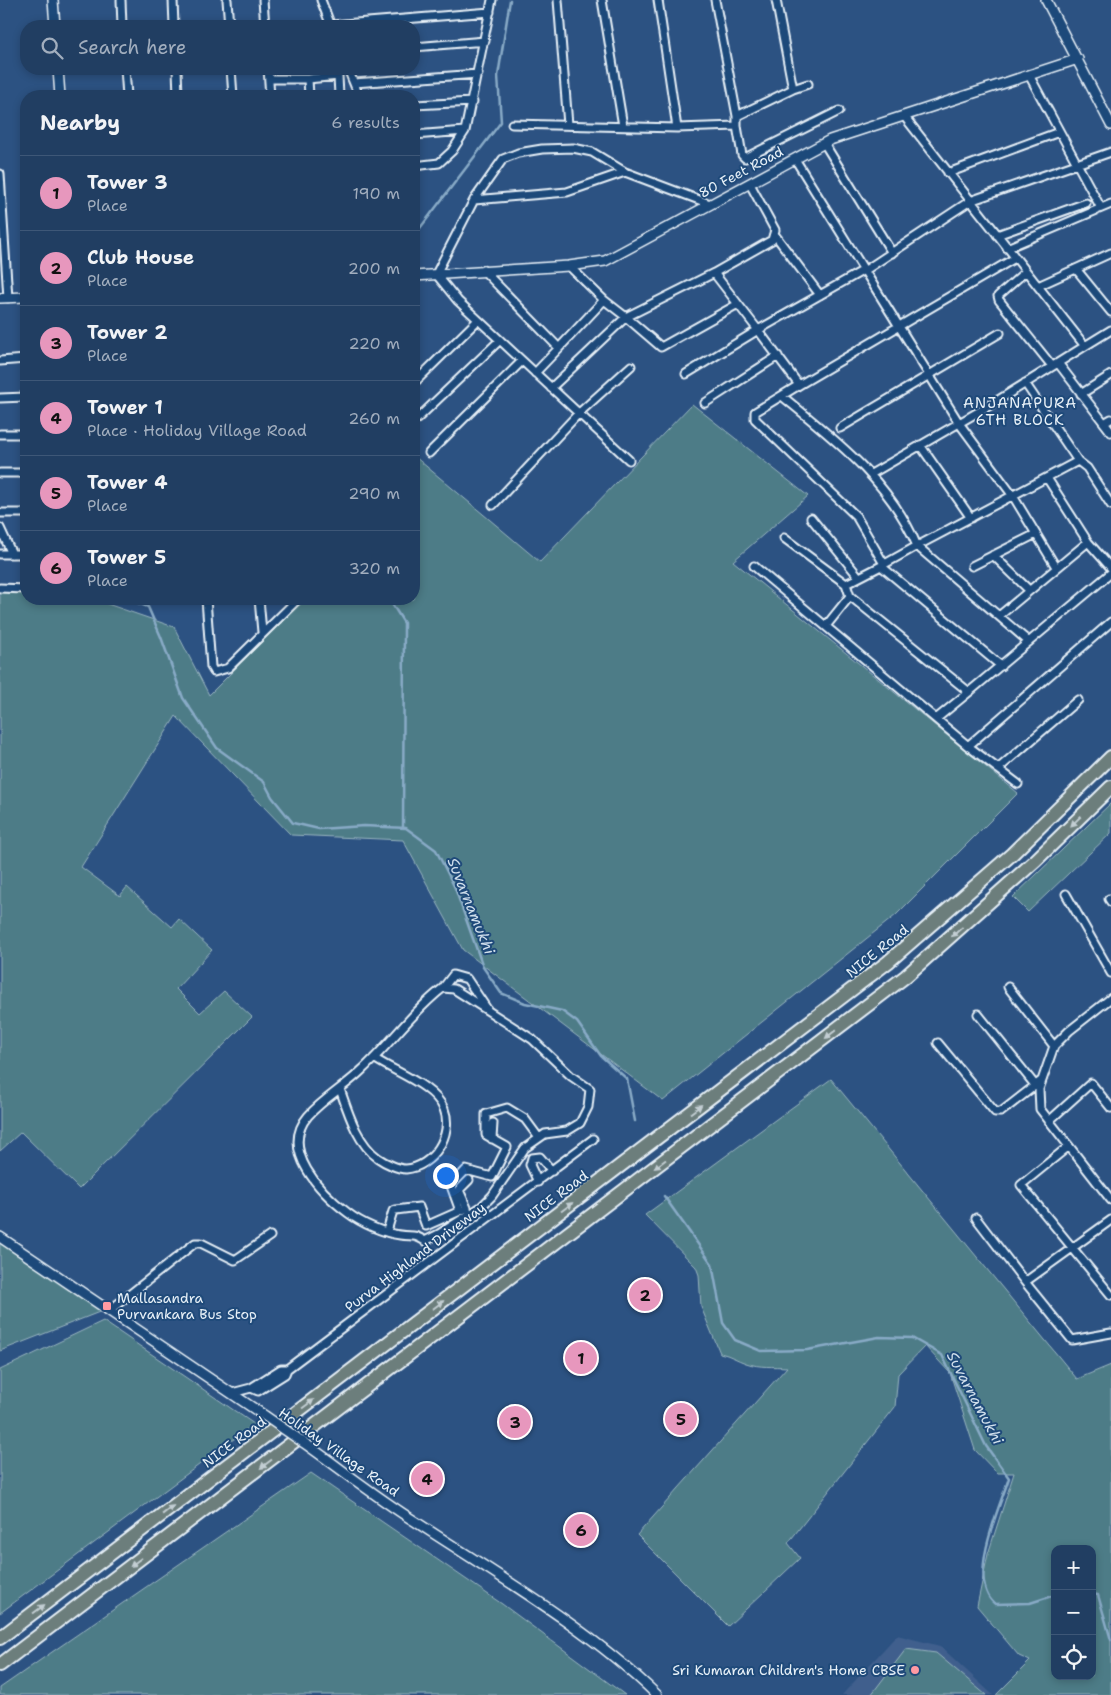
<!DOCTYPE html>
<meta charset="utf-8">
<style>
:root{--surface:#213e62;--page:#294568;--text:#f1f3f6;--muted:#a2aebe;--line:#3e5777;--accent:#e797bd}
body{margin:0;font-family:"Shantell Sans",sans-serif;background:var(--page);color:var(--text)}
.controls{position:absolute;right:15px;bottom:15px;display:grid;overflow:hidden;border-radius:10px;box-shadow:0 2px 8px #0003}
.controls button{width:45px;height:45px;display:grid;place-items:center;padding:0;border:0;border-bottom:1px solid var(--line);background:var(--surface);color:var(--text);font:25px sans-serif}
.you{position:absolute;left:445px;top:1175px;width:18px;height:18px;margin:-12px;border:4px solid #fff;border-radius:50%;background:#1a73e8;box-shadow:0 0 0 8px #1a73e833}
.badge{display:grid;place-items:center;width:32px;height:32px;border-radius:50%;background:var(--accent);color:#111;font-size:16px;font-weight:700}
.pin{position:absolute;translate:-50% -50%;border:2px solid #fff;box-shadow:0 1px 5px #0006}
.list{margin:0;padding:0;list-style:none}
h2{display:flex;justify-content:space-between;align-items:center;height:65px;margin:0;padding:0 20px;font-size:21px}
h2 small{font-size:16px;font-weight:400;color:var(--muted)}
.list li{display:grid;grid-template-columns:32px 1fr auto;gap:15px;align-items:center;box-sizing:border-box;height:75px;padding:0 20px;border-top:1px solid var(--line)}
.list b{display:block;font-size:19px;white-space:nowrap}
.list p{margin:0;font-size:16px;white-space:nowrap;color:var(--muted)}
.list em{font-size:16px;font-style:normal;color:var(--muted)}
.icon{flex:none;width:28px;height:28px;fill:none;stroke:currentColor;stroke-width:2;stroke-linecap:round;stroke-linejoin:round}
.map{position:relative;flex:none;width:1111px;height:1695px;overflow:hidden}
.search{position:absolute;background:var(--surface);box-shadow:0 2px 8px #0003;left:20px;top:20px;width:400px;height:55px;display:flex;align-items:center;gap:12px;box-sizing:border-box;padding:0 18px;border-radius:20px;color:var(--muted);font-size:19px}
.panel{position:absolute;background:var(--surface);box-shadow:0 2px 8px #0003;left:20px;top:90px;width:400px;height:515px;border-radius:20px}
.map>svg:first-child{display:block}
.built{fill:#3f5f8d}
.green{fill:#4d7c87;stroke:#9ab6c0;fill-rule:evenodd}
.lines{fill:none;stroke-linecap:round;stroke-linejoin:round}
.stream{stroke:#89abc7;stroke-width:2.5}
.minor-casing{stroke:#e8f1f8;stroke-width:11}
.tertiary-casing{stroke:#e8f1f8;stroke-width:12}
.motorway-casing{stroke:#e8f1f8;stroke-width:16}
.minor{stroke:#1f4a7a;stroke-width:7}
.tertiary{stroke:#1f4a7a;stroke-width:9}
.motorway{stroke:#6c7e7c;stroke-width:12}
.tertiary-bridge-casing{stroke:#e8f1f8;stroke-width:12;stroke-linecap:butt}
.tertiary-bridge{stroke:#1f4a7a;stroke-width:9}
.oneway{fill:#c3ced3}
.poi-dot{fill:#ff9aa2;stroke:#1f4a7a;stroke-width:2}
.labels{text-anchor:middle;stroke-width:4;stroke-linejoin:round;paint-order:stroke}
.street-label{font-size:14px;fill:#e8f1f8;stroke:#1f4a7a}
.poi-label{font-size:14px;fill:#e8f1f8;stroke:#1f4a7a;text-anchor:start}
.neighbourhood-label{font-size:15px;letter-spacing:1px;fill:#e8f1f8;stroke:#1f4a7a}
.water-label{font-size:15px;font-style:italic;fill:#d0dfec;stroke:#1f4a7a}
</style>
<div class="map">
<svg width="1111" height="1695" viewBox="0 0 1111 1695">
<rect width="100%" height="100%" fill="#2c5282"/>
<filter id="ink" filterUnits="userSpaceOnUse"><feTurbulence type="fractalNoise" baseFrequency=".02" numOctaves="2"/><feDisplacementMap in="SourceGraphic" scale="10" xChannelSelector="R" yChannelSelector="G"/><feConvolveMatrix kernelMatrix="1 2 1 2 8 2 1 2 1" color-interpolation-filters="sRGB"/></filter>
<g filter="url(#ink)">
<path class="built" d="M897 1635 940 1646 993 1695H842Z"/>
<path class="green" d="M692 404 808 496 733 561 1018 793 896 915 663 1101 463 950 403 840 291 835 176 716 81 867 120 896 127 887 172 927 179 919 212 950 176 989 200 1013 224 991 252 1017 79 1189 21 1132 0 1151V585L26 586V599H93L174 627 209 695 305 599H414V456L540 562Z
M1111 803V833L1028 912 1013 897Z
M831 1079 1077 1379 1111 1365V1695H996L1030 1661 1019 1656 977 1606 988 1554 1014 1473H997L975 1450 950 1373 925 1346 898 1374 895 1407 788 1543 800 1558 728 1626 637 1535 787 1367C773 1366 760 1368 746 1363 737 1360 730 1355 720 1353L701 1307 699 1275 696 1267 645 1215ZM1055 1549H1092V1676H1055Z
M0 1240 102 1311 0 1351Z
M103 1321 254 1424 0 1613V1370Z
M311 1473 502 1604 625 1695H0V1688Z
M906 1649 936 1653 986 1695H871Z"/>
<g class="lines">
<path class="stream" d="M414 236 501 122 498 76 510 0
M414 388V403
M128 599 148 607 161 637 183 698 217 748 264 782 272 797 293 823 319 829 364 826 406 828 436 850 455 888 483 967 501 993 525 1003 562 1011 577 1022 601 1056 627 1079 635 1121
M389 599 404 623 403 828
M664 1196 712 1264 723 1323 735 1340 761 1351 807 1350 879 1337 912 1338 942 1355 986 1446 1009 1478C999 1509 966 1580 995 1604L1030 1603 1055 1595
M1092 1594 1098 1595 1111 1640"/>
<g class="minor-casing">
<path id="minor" d="M121 0 122 26
M173 0 174 26
M227 0 229 26
M263 0 265 26
M321 0 331 26
M558 0 568 125
M602 0 623 126
M658 0 677 128
M715 0 737 116
M331 25 490 12
M414 47 485 41
M125 69 127 96
M177 69 178 96
M231 69 233 96
M268 69 270 96
M348 69 359 96
M1029 75 1101 208
M269 79H308L309 96
M308 79 338 76 339 96
M354 83 478 74
M793 89 808 84
M414 105 473 102
M904 116 1085 346 1111 330
M512 124 677 128 737 126V116L793 89 776 0
M737 126 742 155 745 158 839 111
M414 135 465 131
M824 143 892 253
M795 159 864 270 758 330 799 385 1015 258
M414 166 439 163 452 151 465 131 492 0
M948 173 1059 132
M0 174 8 298
M474 200 567 192 625 172
M775 235 820 295
M997 235 1086 203
M1007 248 1111 204
M569 266 604 300 626 317 714 273 758 330 686 374
M1076 269 1111 312
M483 270 559 348 535 373
M864 270 959 423 1013 496 1056 567
M864 271 970 201 1111 152
M1026 271 998 296 999 300 1052 366
M714 273 772 240 775 230 750 184
M1038 286 1111 253
M559 348 604 300
M0 361 26 359
M1058 363 1111 432
M417 380 478 320
M799 385 755 412V419L856 516 884 564
M551 388 626 317 661 347 738 304
M1081 394 1111 375
M782 396C834 439 890 481 917 546L1078 461 1025 383
M0 398 26 397
M705 403 778 356
M417 419 500 340
M1104 423 1111 419
M840 428 1000 333
M0 434H26
M920 445 971 518
M429 453 522 361
M629 460 458 301 436 274 474 200 503 159 518 153 542 149 573 148 592 152 625 172 710 204
M1078 461 1087 468 1111 505
M0 473H26
M871 474 992 404 1085 346
M1047 478 1088 542
M493 505 579 413 631 366
M0 513H26
M811 518 859 577
M0 528 12 554
M784 538 846 584 850 596 826 626
M0 554H26
M993 555 1029 590
M754 566 968 746 1111 622
M881 566 917 546 1029 642
M972 566 1036 534
M846 584 881 566 1001 666
M0 588 26 589
M850 596 969 692 936 719
M206 599 211 667 214 672 228 668 298 599
M259 599 262 632
M999 616 1088 542 1111 568
M969 692 1111 573
M968 746 1018 784
M998 769 1078 700
M1066 894 1111 973
M1109 899 1111 902
M1008 987 1054 1046
M443 988 454 989 532 1039 571 1076 590 1089 588 1107 580 1123 567 1131 545 1134 525 1148 492 1196 481 1207 439 1234 425 1241C413 1233 412 1237 400 1235 383 1233 361 1223 348 1213 321 1193 279 1150 308 1116 324 1098 346 1086 363 1069 391 1043 413 1011 443 988Z
M443 988 453 975 467 979 487 1009
M1111 998 1069 1031 1054 1046 1039 1089 1040 1109 1111 1200
M978 1014 1035 1085
M938 1043 995 1112H1001L1041 1081
M340 1089C348 1112 357 1143 378 1158 385 1163 398 1169 406 1169 433 1167 454 1134 444 1109 434 1085 394 1072 374 1058
M1049 1121 1091 1083 1111 1108
M492 1139 493 1123
M1069 1146 1021 1185 1111 1295
M532 1158 540 1157 552 1171
M532 1158 530 1165 538 1182
M460 1211 467 1208 459 1190 469 1180
M976 1218 1025 1282
M1111 1220 1025 1282 1072 1340 1111 1333
M387 1231 393 1211 396 1210 419 1207 426 1226 460 1211 451 1186 466 1170 492 1177 507 1147 486 1135V1114L507 1108 525 1119 539 1138
M110 1310 195 1243H201L235 1260 270 1236
M281 1369H287L285 1374 258 1391 251 1388Z
M287 1369 593 1139
M232 1393 251 1388"/>
</g>
<g class="tertiary-casing">
<path id="tertiary" d="M53 0 55 26
M1046 0 1111 125
M58 69 60 96
M414 276 569 266 605 261 830 140 1078 59
M0 298 26 297
M0 1237 265 1416
M310 1447C345 1472 379 1499 416 1522 497 1575 588 1628 657 1695"/>
</g>
<g class="motorway-casing">
<path id="motorway" d="M0 1638 888 962 1012 854 1111 757
M0 1665 906 976 1036 860 1111 787"/>
</g>
<use href="#minor" class="minor"/>
<use href="#tertiary" class="tertiary"/>
<use href="#motorway" class="motorway"/>
<g class="tertiary-bridge-casing">
<path id="tertiary-bridge" d="M265 1416 310 1447"/>
</g>
<use href="#tertiary-bridge" class="tertiary-bridge"/>
</g>
<defs><path id="oneway-solid" d="M-6-.8H1V-3.2L6.5 0L1 3.2V.8H-6Z" transform="scale(1.25)"/></defs>
<g class="oneway">
<use href="#oneway-solid" transform="translate(1076 821) rotate(136)"/>
<use href="#oneway-solid" transform="translate(957 932) rotate(139)"/>
<use href="#oneway-solid" transform="translate(831 1034) rotate(142)"/>
<use href="#oneway-solid" transform="translate(696 1109) rotate(-37)"/>
<use href="#oneway-solid" transform="translate(660 1164) rotate(143)"/>
<use href="#oneway-solid" transform="translate(567 1207) rotate(-37)"/>
<use href="#oneway-solid" transform="translate(438 1305) rotate(-37)"/>
<use href="#oneway-solid" transform="translate(308 1404) rotate(-37)"/>
<use href="#oneway-solid" transform="translate(266 1464) rotate(143)"/>
<use href="#oneway-solid" transform="translate(168 1510) rotate(-38)"/>
<use href="#oneway-solid" transform="translate(136 1562) rotate(143)"/>
<use href="#oneway-solid" transform="translate(39 1609) rotate(-37)"/>
</g>
</g>
<g class="poi-dot">
<rect x="102" y="1301" width="10" height="10" rx="2.5"/>
<circle cx="915" cy="1670" r="5"/>
</g>
<g class="labels">
<g class="street-label">
<text transform="translate(741 172) rotate(-28)" y="5">80 Feet Road</text>
<text transform="translate(877 951) rotate(-39)" y="5">NICE Road</text>
<text transform="translate(556 1196) rotate(-37)" y="5">NICE Road</text>
<text transform="translate(415 1257) rotate(-37)" y="5">Purva Highland Driveway</text>
<text transform="translate(234 1442) rotate(-37)" y="5">NICE Road</text>
<text transform="translate(339 1452) rotate(35)" y="5">Holiday Village Road</text>
</g>
<g class="poi-label">
<text x="117" y="1303">Mallasandra<tspan x="117" dy="16">Purvankara Bus Stop</tspan></text>
<text x="905" y="1675" text-anchor="end">Sri Kumaran Children's Home CBSE</text>
</g>
<g class="neighbourhood-label">
<text x="1020" y="408">ANJANAPURA<tspan x="1020" dy="17">6TH BLOCK</tspan></text>
</g>
<g class="water-label">
<text transform="translate(471 906) rotate(68)" y="5">Suvarnamukhi</text>
<text transform="translate(975 1398) rotate(62)" y="5">Suvarnamukhi</text>
</g>
</g>
</svg>
<div class="controls">
<button>+</button>
<button>−</button>
<button><svg class="icon" aria-label="locate" viewBox="0 0 24 24"><circle cx="12" cy="12" r="6"/><path d="M12 2v4M12 18v4M2 12h4M18 12h4"/></svg></button>
</div>
<div class="you"></div>
<div class="pin badge" style="left:581px;top:1358px">1</div>
<div class="pin badge" style="left:645px;top:1295px">2</div>
<div class="pin badge" style="left:515px;top:1422px">3</div>
<div class="pin badge" style="left:427px;top:1479px">4</div>
<div class="pin badge" style="left:681px;top:1419px">5</div>
<div class="pin badge" style="left:581px;top:1530px">6</div>
<div class="search"><svg class="icon" aria-label="search" viewBox="0 0 24 24"><circle cx="10" cy="10" r="6"/><path d="M15 15l6 6"/></svg>Search here</div>
<section class="panel">
<h2>Nearby<small>6 results</small></h2>
<ul class="list">
<li><span class="badge">1</span><div><b>Tower 3</b><p>Place</p></div><em>190 m</em></li>
<li><span class="badge">2</span><div><b>Club House</b><p>Place</p></div><em>200 m</em></li>
<li><span class="badge">3</span><div><b>Tower 2</b><p>Place</p></div><em>220 m</em></li>
<li><span class="badge">4</span><div><b>Tower 1</b><p>Place · Holiday Village Road</p></div><em>260 m</em></li>
<li><span class="badge">5</span><div><b>Tower 4</b><p>Place</p></div><em>290 m</em></li>
<li><span class="badge">6</span><div><b>Tower 5</b><p>Place</p></div><em>320 m</em></li>
</ul>
</section>
</div>
